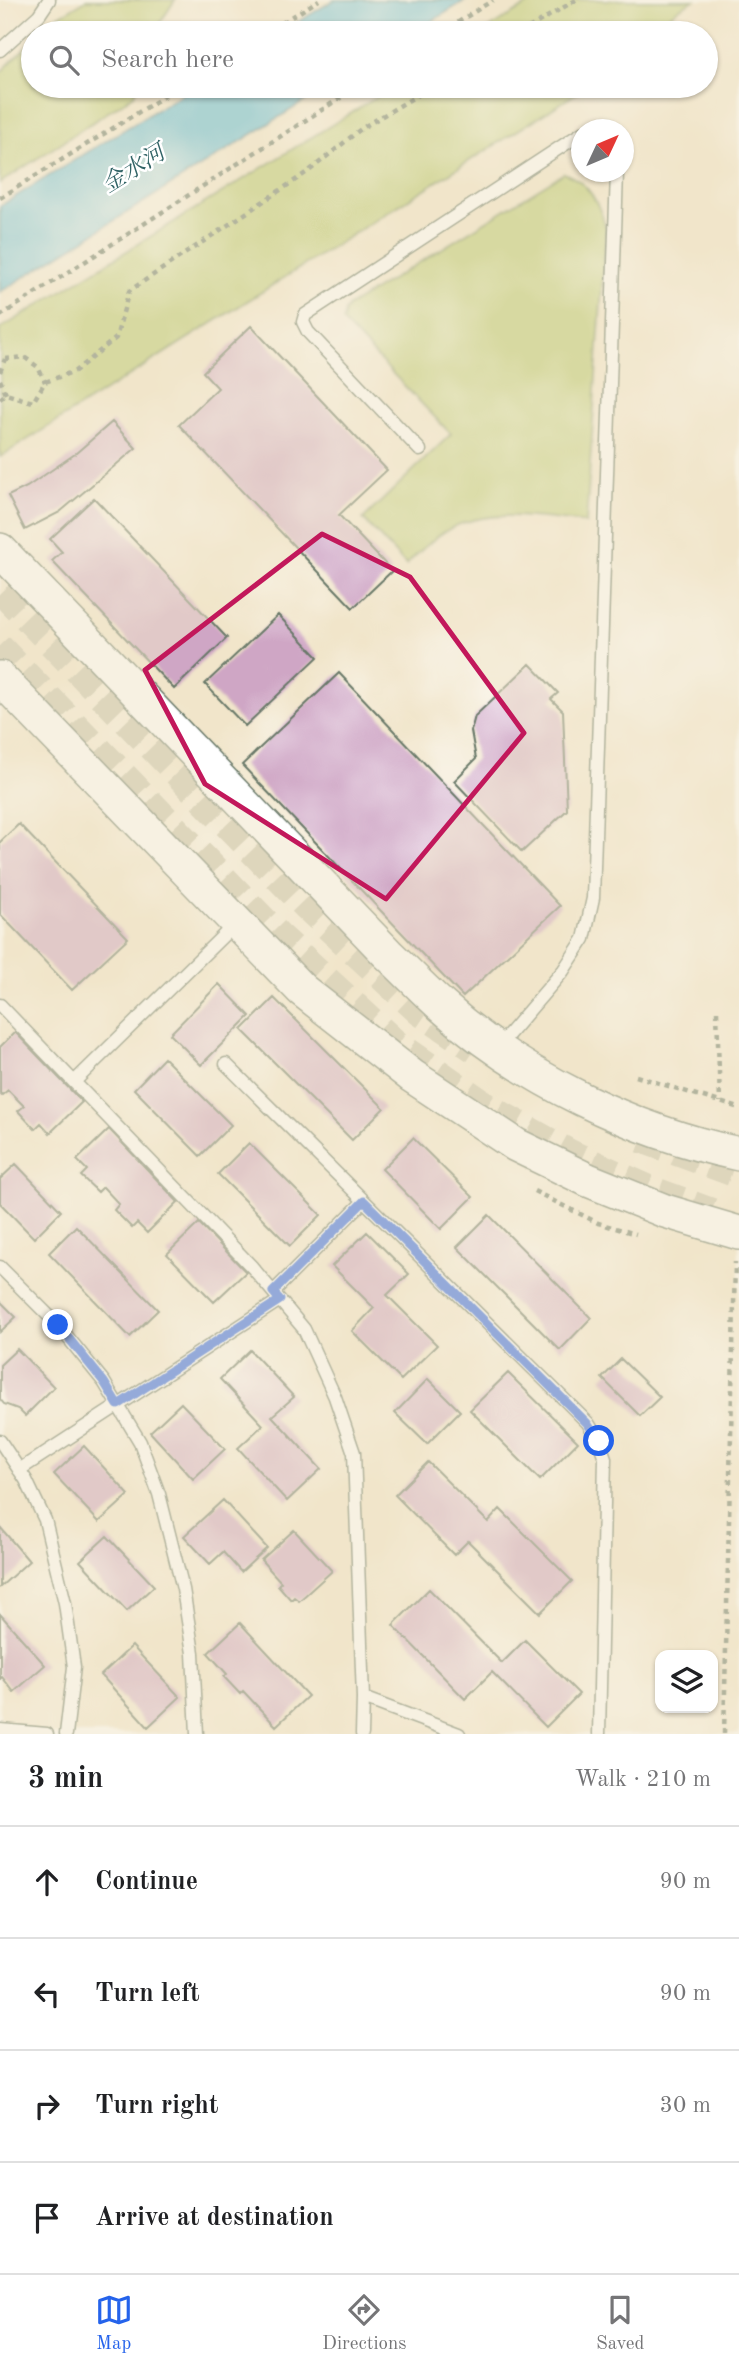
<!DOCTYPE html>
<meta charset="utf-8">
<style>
:root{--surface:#fff;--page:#f6f6f6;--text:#202124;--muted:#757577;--line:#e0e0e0;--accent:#2563eb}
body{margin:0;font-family:"Old Standard TT","Noto Serif SC",serif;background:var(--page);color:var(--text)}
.controls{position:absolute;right:21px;bottom:21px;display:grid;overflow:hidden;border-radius:14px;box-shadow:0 2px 5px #0004}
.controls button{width:63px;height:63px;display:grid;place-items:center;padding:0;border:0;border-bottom:2px solid var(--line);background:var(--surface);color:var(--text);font:35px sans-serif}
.compass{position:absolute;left:571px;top:119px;width:63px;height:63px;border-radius:50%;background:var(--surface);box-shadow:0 2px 5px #0004;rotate:46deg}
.stop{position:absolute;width:21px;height:21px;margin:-16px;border:5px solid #2563eb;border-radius:50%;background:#fff}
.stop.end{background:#2563eb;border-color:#fff;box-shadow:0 2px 7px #0008}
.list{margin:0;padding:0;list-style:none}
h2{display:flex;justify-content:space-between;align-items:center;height:91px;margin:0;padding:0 28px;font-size:30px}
h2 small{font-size:23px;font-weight:400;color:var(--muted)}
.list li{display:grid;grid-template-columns:46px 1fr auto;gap:21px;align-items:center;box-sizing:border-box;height:112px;padding:0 28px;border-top:2px solid var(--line)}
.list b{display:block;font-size:26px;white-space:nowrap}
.list em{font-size:23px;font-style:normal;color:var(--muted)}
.icon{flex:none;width:38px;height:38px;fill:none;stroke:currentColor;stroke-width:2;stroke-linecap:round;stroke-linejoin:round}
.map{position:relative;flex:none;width:739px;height:1734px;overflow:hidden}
.search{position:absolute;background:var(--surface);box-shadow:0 2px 5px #0004;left:21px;right:21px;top:21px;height:77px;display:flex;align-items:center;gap:18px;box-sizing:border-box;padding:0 24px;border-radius:38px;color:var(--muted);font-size:26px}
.sheet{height:539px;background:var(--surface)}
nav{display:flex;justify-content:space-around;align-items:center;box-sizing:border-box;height:98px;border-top:2px solid var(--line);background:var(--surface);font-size:19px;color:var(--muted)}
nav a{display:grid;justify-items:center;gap:4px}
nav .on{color:var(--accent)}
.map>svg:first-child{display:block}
.green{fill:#b9cb6f;stroke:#6c8452;stroke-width:2}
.water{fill:#5cbcda;stroke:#3e7c87;stroke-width:2}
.building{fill:#cfa6c5}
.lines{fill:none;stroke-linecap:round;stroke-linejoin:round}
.street-tunnel{stroke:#c7c3ac;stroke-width:24;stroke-dasharray:24 12;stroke-linecap:butt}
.lane-casing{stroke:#687868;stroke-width:15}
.secondary-casing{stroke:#687868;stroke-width:36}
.path{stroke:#687868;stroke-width:4.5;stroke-dasharray:5 5;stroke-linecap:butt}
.lane{stroke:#fff;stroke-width:12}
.secondary{stroke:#fff;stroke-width:33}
.route{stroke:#2563eb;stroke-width:9}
.marked{fill:none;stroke:#c2185b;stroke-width:5;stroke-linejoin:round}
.labels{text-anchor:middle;stroke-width:5;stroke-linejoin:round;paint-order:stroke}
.water-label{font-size:23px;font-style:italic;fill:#316366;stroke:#fff}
</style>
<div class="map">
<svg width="739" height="1734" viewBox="0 0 739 1734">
<rect width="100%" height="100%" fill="#fff"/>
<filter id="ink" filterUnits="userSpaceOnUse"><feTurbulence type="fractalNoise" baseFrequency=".0143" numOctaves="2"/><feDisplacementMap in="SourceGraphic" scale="14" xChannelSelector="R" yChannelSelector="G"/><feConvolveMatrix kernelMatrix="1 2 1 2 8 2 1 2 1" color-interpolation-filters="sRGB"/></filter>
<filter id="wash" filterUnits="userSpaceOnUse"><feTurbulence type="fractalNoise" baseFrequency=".00686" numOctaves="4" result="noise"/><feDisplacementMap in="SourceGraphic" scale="28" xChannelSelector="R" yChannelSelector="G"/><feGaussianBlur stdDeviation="1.57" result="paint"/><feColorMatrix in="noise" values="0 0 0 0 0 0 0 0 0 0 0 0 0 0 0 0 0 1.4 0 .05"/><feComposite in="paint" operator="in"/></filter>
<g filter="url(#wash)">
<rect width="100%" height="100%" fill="#f1e5ca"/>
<path class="green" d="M86 0H175L160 23 156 33H40L57 17Z
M536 0H694L675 11 653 33H481Z
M33 40V86H138L134 95 0 183V73Z
M395 86H588L0 457V329Z
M564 173C590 183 598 202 606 228L586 523C538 518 480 505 438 536 426 545 416 555 406 565L363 519 451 434 343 322 345 311 349 306Z"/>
<path class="water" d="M334 0H466L413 33H280Z
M195 86H329L0 292V206Z"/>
<g id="blocks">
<path class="building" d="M251 326 387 470 339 515 392 571 353 608 179 425 218 388 203 372Z
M112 422 136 448 60 512 25 530 8 496 27 487 75 454Z
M94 498 227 638 174 689 52 561 62 552 50 539Z
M278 615 318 657 245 726 205 684Z
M530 664 558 693 551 699 563 711 567 810 522 852 454 781 476 759 471 731 475 716Z
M339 673 560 906 463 997 242 765Z
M19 824 128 938 72 990 0 914V842Z
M219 984 250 1016 201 1065 170 1034Z
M274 998 384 1108 352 1140 242 1030Z
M15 1032 82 1102 50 1133 41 1123 35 1129 18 1111 24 1106 8 1090 2 1095 0 1093V1047Z
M164 1058 231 1125 200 1156 134 1089Z
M109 1129 178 1202 147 1233 137 1223 132 1228 114 1210 119 1204 103 1187 98 1192 81 1176 87 1170 77 1160Z
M413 1138 473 1197 441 1229 382 1169Z
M249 1143 321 1215 290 1246 218 1174Z
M16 1164 61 1211 34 1238 0 1203V1179Z
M489 1215 591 1318 560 1350 457 1247Z
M199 1223 246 1272 214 1302 167 1254Z
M76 1226 158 1310 130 1337 49 1253Z
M367 1232 409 1274 387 1295 437 1345 401 1380 352 1331 374 1308 332 1266Z
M0 1301 16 1317 0 1332Z
M17 1349 54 1387 25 1416 18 1409 4 1404 0 1399V1365Z
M250 1350 294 1397 272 1416 321 1469 287 1501 238 1448 263 1425 220 1379Z
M621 1359 660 1397 640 1416 602 1378Z
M508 1373 578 1442 540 1480 470 1410Z
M428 1379 460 1411 427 1444 395 1413Z
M181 1403 225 1449 193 1479 150 1432Z
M84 1446 129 1495 99 1522 54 1474Z
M428 1462 488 1522 500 1509 572 1581 540 1613 468 1541 454 1555 395 1495Z
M223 1500 267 1548 241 1572 223 1552 210 1564 184 1536Z
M0 1527 29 1561 0 1587Z
M294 1530 332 1571 299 1601 294 1597 291 1600 278 1585 281 1582 261 1560Z
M107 1536 154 1586 127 1611 80 1561Z
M429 1589 502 1663 525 1640 579 1694 546 1727 492 1672 465 1699 393 1625Z
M0 1614 45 1665 14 1692 2 1677 0 1679Z
M240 1623 308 1696 276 1726 243 1691 240 1694 224 1677 227 1674 208 1653Z
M132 1646 180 1697 148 1727 101 1675Z"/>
</g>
</g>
<g filter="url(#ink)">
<use href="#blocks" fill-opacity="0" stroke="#687868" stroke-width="2"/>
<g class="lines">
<path class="street-tunnel" d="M0 593 305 908 418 1013 474 1051
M0 645 280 934 396 1041 490 1106 570 1151 650 1187 712 1210
M641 1141 739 1177"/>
<g class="lane-casing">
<path id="lane" d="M0 50 39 15 49 0
M420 450 308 332 303 322 305 315 582 133
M0 1005 252 1267 304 1329 335 1397 354 1453 363 1698 362 1734
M497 1048 563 971 584 939 593 898 617 172
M226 1064 588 1423 599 1441 605 1458 599 1734
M74 1082 236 923
M0 1267 57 1324 104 1382 140 1442 159 1494 183 1589 193 1653 197 1734
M273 1292 364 1201
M0 1441 26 1480 45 1520 65 1603 74 1667 66 1734
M19 1470 280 1300
M363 1698 459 1734
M0 1730 47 1734"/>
</g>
<g class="secondary-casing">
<path id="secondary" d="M0 550 388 954C406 971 423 989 442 1006 522 1078 634 1132 739 1154
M0 678 302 990 412 1076 516 1145 588 1180 665 1211 739 1233"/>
</g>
<path class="path" d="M266 33 319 0
M441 33 493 0
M520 33 576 0
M0 198 181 86
M0 316 359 86
M5 359 24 357 38 367 45 382
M0 372 5 359
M0 380 6 394
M0 399 6 394 33 402 45 382 75 371 116 338 129 291 309 171 362 128 433 86
M717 1011 720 1102
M636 1076 739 1108
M534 1191 598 1223 636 1234
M724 1734 735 1262"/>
<use href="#lane" class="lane"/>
<use href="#secondary" class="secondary"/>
</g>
</g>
<g class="lines" filter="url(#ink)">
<path class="route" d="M58 1325 104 1382 118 1405 280 1300 273 1292 364 1201 587 1423 599 1441"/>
</g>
<path d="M0 0H739V1734H0ZM322 534 410 577 524 733 386 899 205 784 145 670Z" fill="#f1e5ca" fill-opacity=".55" fill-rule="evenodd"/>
<path class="marked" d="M322 534 410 577 524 733 386 899 205 784 145 670Z"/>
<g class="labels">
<g class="water-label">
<text transform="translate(133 168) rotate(-32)" y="8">金水河</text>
</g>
</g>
</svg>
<div class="controls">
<button><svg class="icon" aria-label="layers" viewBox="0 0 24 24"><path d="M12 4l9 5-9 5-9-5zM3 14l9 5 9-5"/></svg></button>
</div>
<svg class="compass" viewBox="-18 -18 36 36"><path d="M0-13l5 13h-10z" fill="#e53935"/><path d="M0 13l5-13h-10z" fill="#757577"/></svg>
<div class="stop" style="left:599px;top:1441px"></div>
<div class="stop end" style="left:58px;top:1325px"></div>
<div class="search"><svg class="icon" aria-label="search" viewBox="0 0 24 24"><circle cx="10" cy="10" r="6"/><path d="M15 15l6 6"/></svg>Search here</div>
</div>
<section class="sheet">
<h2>3 min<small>Walk · 210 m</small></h2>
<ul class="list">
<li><svg class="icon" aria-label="ahead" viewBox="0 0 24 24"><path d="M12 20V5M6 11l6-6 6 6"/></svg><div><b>Continue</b></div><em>90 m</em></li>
<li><svg class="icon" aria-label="left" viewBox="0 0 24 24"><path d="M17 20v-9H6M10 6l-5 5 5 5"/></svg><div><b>Turn left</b></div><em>90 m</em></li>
<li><svg class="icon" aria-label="right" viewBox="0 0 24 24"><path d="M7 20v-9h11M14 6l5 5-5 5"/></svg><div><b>Turn right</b></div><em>30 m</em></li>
<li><svg class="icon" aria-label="arrive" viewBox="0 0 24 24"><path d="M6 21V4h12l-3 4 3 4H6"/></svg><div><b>Arrive at destination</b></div></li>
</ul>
</section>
<nav>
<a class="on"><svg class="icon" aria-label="map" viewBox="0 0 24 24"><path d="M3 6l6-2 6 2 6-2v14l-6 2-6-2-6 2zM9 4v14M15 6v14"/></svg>Map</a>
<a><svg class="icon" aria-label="directions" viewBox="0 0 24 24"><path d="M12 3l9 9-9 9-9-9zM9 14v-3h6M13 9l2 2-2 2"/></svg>Directions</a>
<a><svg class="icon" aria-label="saved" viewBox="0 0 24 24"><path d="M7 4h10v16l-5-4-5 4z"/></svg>Saved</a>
</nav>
